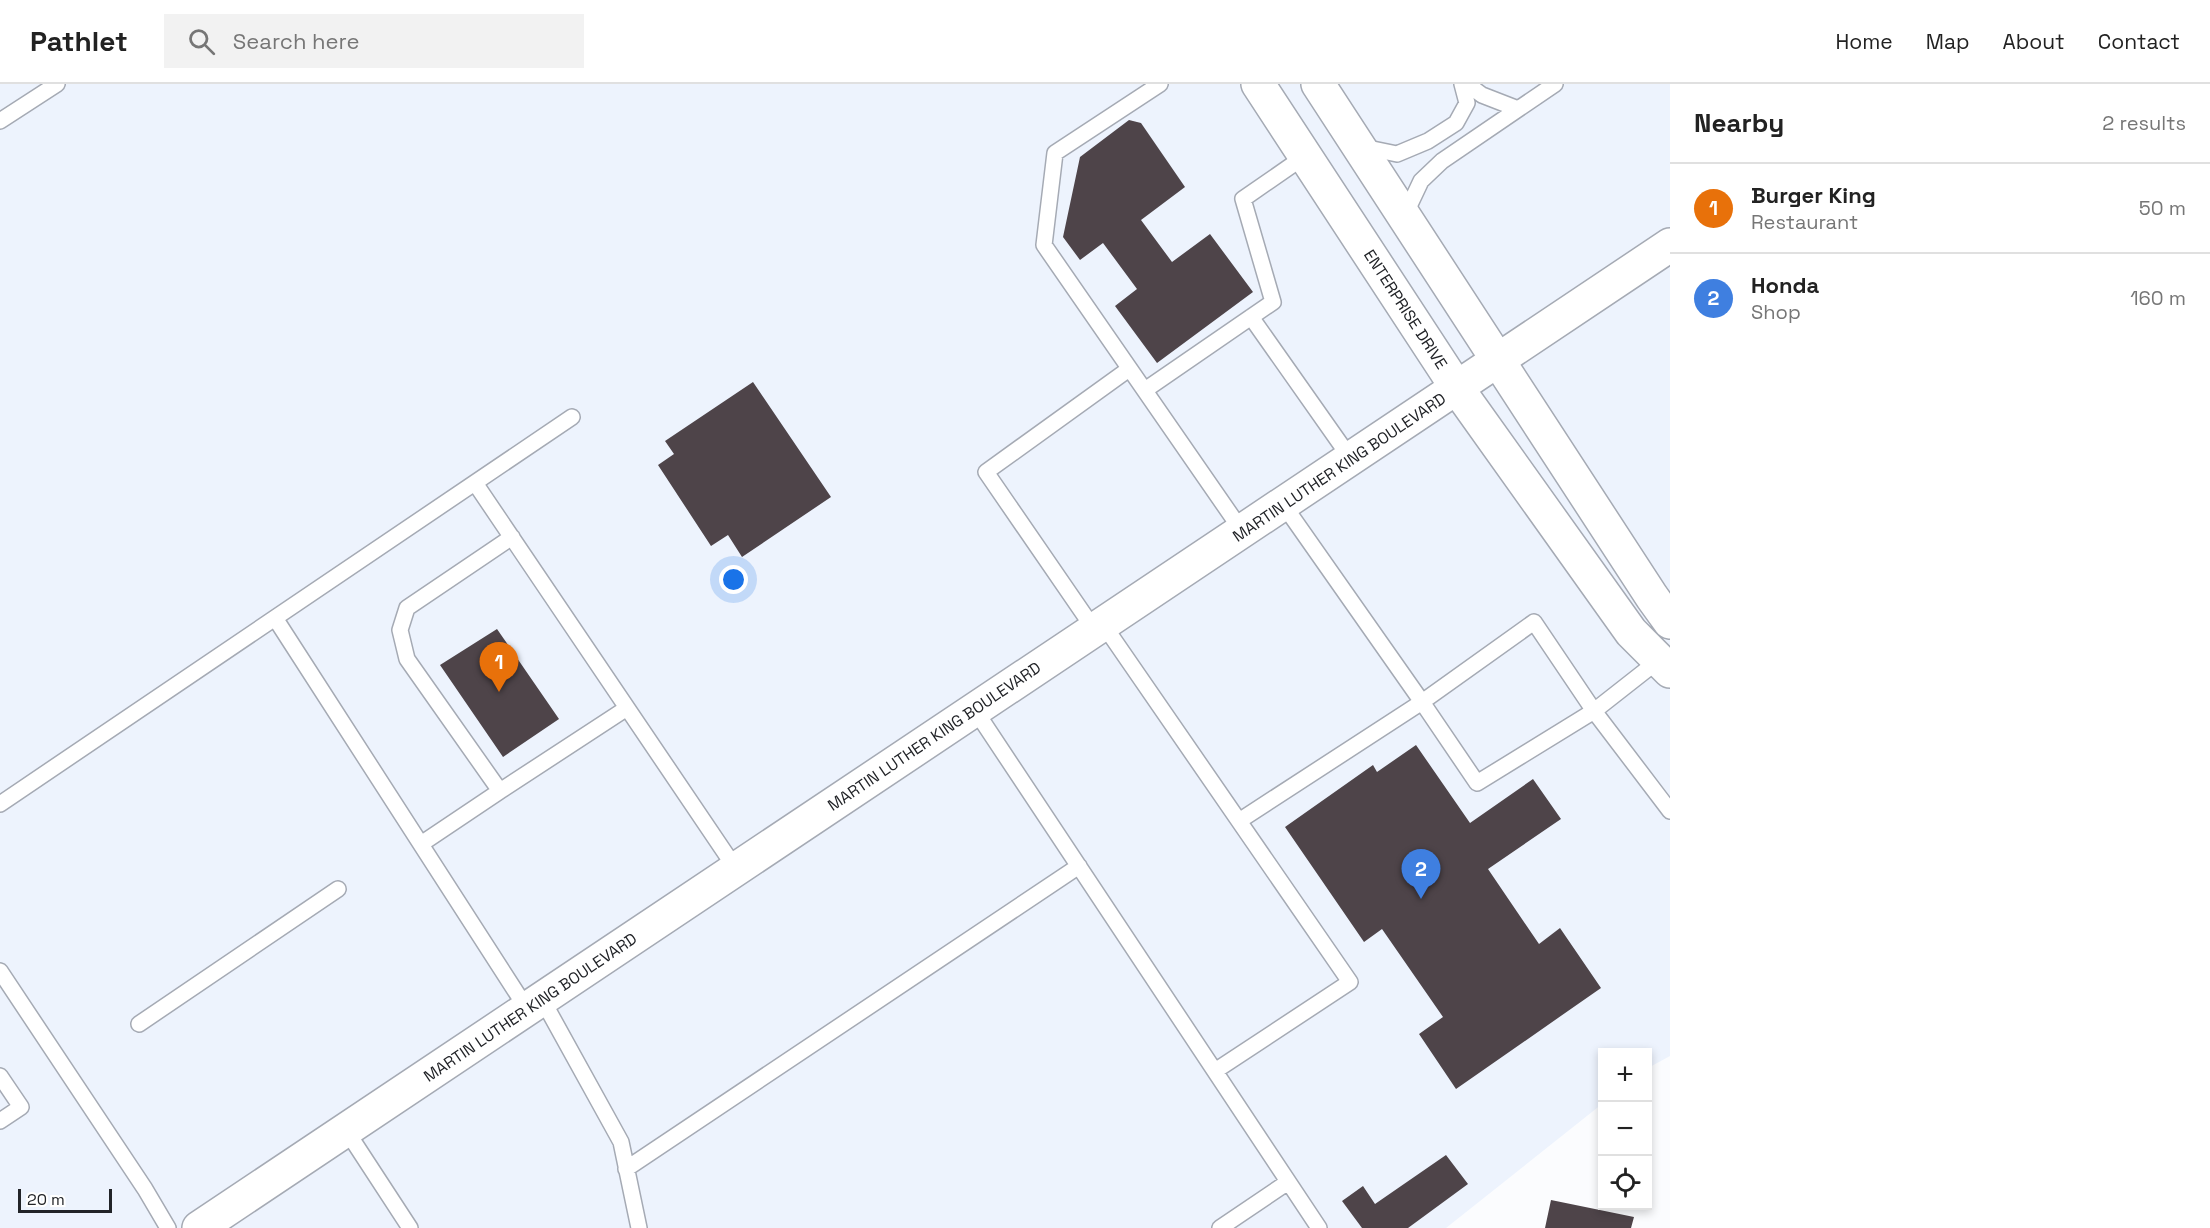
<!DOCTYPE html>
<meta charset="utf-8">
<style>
:root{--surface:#fff;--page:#f2f2f2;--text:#222;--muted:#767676;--line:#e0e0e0;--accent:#1656a7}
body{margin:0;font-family:"Space Grotesk",sans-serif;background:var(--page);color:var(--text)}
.controls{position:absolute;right:18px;bottom:18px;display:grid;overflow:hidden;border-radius:0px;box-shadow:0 3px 9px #0003}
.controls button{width:54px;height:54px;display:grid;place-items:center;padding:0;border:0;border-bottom:2px solid var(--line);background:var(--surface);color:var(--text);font:30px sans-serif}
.scale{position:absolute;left:18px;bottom:15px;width:94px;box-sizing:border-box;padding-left:6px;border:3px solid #222428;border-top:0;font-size:16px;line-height:21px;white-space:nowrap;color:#222428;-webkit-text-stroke:4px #fff;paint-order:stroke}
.you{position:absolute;left:734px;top:496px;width:21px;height:21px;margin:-15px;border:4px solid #fff;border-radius:50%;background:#1a73e8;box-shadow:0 0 0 9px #1a73e833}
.badge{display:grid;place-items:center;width:39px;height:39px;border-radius:50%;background:var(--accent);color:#fff;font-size:20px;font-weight:700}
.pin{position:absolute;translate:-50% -50px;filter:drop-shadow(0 2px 3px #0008)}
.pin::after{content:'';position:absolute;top:32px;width:21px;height:18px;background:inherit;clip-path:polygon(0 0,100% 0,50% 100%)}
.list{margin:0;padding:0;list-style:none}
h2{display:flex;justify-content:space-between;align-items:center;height:78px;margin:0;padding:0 24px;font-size:26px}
h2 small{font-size:20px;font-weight:400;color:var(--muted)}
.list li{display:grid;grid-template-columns:39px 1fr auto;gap:18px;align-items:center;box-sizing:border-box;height:90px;padding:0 24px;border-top:2px solid var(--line)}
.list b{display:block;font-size:22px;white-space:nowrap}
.list p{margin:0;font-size:20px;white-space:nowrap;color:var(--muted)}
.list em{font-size:20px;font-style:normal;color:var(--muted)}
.icon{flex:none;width:33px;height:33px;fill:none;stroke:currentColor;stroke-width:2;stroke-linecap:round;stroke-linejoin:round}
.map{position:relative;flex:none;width:1670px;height:1144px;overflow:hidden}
header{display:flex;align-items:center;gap:36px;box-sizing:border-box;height:84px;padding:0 30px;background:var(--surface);border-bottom:2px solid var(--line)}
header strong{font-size:28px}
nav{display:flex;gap:33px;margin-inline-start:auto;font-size:21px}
.search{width:420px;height:54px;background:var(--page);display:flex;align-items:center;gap:15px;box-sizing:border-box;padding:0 21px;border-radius:0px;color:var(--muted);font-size:22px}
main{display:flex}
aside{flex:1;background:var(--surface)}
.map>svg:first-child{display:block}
.built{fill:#edf3fd}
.building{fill:#4e4449}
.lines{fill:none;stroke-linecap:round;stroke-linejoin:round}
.service-casing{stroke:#a5aab4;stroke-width:18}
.tertiary-casing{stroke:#a5aab4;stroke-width:36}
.secondary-casing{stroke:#a5aab4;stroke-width:36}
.service{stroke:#fff;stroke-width:15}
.tertiary{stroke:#fff;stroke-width:33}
.secondary{stroke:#fff;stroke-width:33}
.labels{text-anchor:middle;stroke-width:6;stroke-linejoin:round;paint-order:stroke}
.street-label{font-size:16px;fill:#222428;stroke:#fff}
</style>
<header>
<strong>Pathlet</strong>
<div class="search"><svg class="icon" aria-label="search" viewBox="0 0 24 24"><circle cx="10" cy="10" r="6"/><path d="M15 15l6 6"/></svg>Search here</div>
<nav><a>Home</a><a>Map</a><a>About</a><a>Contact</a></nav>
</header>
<main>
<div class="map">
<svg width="1670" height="1144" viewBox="0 0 1670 1144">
<rect width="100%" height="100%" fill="#fbfcfe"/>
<path class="built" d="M0 0H1670V972L1648 984V968H1602V1020L1446 1144H0Z"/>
<path class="building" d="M1129 36 1141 39 1185 103 1141 136 1172 178 1210 150 1253 208 1157 279 1115 222 1137 205 1103 159 1080 176 1063 153 1080 73Z
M753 298 831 413 742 473 728 451 711 462 658 381 674 370 665 357Z
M497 545 559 635 503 673 440 581Z
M1416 661 1470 739 1533 695 1561 735 1488 785 1539 860 1560 844 1601 904 1456 1005 1419 950 1443 933 1382 845 1364 858 1285 743 1373 681 1377 688Z
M1446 1071 1468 1100 1408 1144H1362L1342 1117 1363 1102 1375 1120Z
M1551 1116 1634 1133 1631 1144H1545Z"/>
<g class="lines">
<g class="service-casing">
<path id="service" d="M1160 0 1055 69 1044 161 1242 447
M1467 0 1482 11 1518 25
M0 37 57 0
M1363 63 1397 70 1428 57 1456 39 1467 19 1462 0
M1404 133 1421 97 1442 77 1555 0
M1251 233 1351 375
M1145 306 1273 218 1243 115 1305 72
M475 399 736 785
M512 453 407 524 400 546 407 575 500 707 627 624
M275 534 527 925
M1103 540 1350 898 1215 987
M1094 545 986 388 1129 285
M1659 576 1594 627 1534 538 1422 618 1477 699 1594 627 1670 727
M975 626 1319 1144
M0 720 572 333
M1239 737 1422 618 1283 420
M421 760 500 707
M0 887 145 1105 168 1144
M542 915 621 1058 639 1144
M139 940 338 805
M0 992 21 1023 0 1037
M346 1046 410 1144
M626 1085 1079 782
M1220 1144 1288 1098"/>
</g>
<g class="tertiary-casing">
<path id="tertiary" d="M1258 0 1457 304 1631 548 1670 587
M1318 0 1652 513 1670 538"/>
</g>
<g class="secondary-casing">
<path id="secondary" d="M199 1144 1670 161"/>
</g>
<use href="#service" class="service"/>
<use href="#tertiary" class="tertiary"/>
<use href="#secondary" class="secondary"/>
</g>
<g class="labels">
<g class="street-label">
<text transform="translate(1406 225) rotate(57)" y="6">ENTERPRISE DRIVE</text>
<text transform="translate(1339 383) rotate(-34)" y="6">MARTIN LUTHER KING BOULEVARD</text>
<text transform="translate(934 652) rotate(-34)" y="6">MARTIN LUTHER KING BOULEVARD</text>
<text transform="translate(530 923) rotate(-34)" y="6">MARTIN LUTHER KING BOULEVARD</text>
</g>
</g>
</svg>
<div class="controls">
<button>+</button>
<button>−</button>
<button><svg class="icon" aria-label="locate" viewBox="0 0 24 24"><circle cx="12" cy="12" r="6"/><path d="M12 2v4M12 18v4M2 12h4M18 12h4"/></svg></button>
</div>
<div class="scale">20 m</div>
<div class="you"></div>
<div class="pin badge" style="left:499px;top:608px;background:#e8710a">1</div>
<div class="pin badge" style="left:1421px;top:815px;background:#3f7fe0">2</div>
</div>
<aside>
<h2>Nearby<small>2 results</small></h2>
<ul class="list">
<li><span class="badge" style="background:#e8710a">1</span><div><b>Burger King</b><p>Restaurant</p></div><em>50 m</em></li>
<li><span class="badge" style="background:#3f7fe0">2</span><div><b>Honda</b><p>Shop</p></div><em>160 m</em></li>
</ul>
</aside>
</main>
